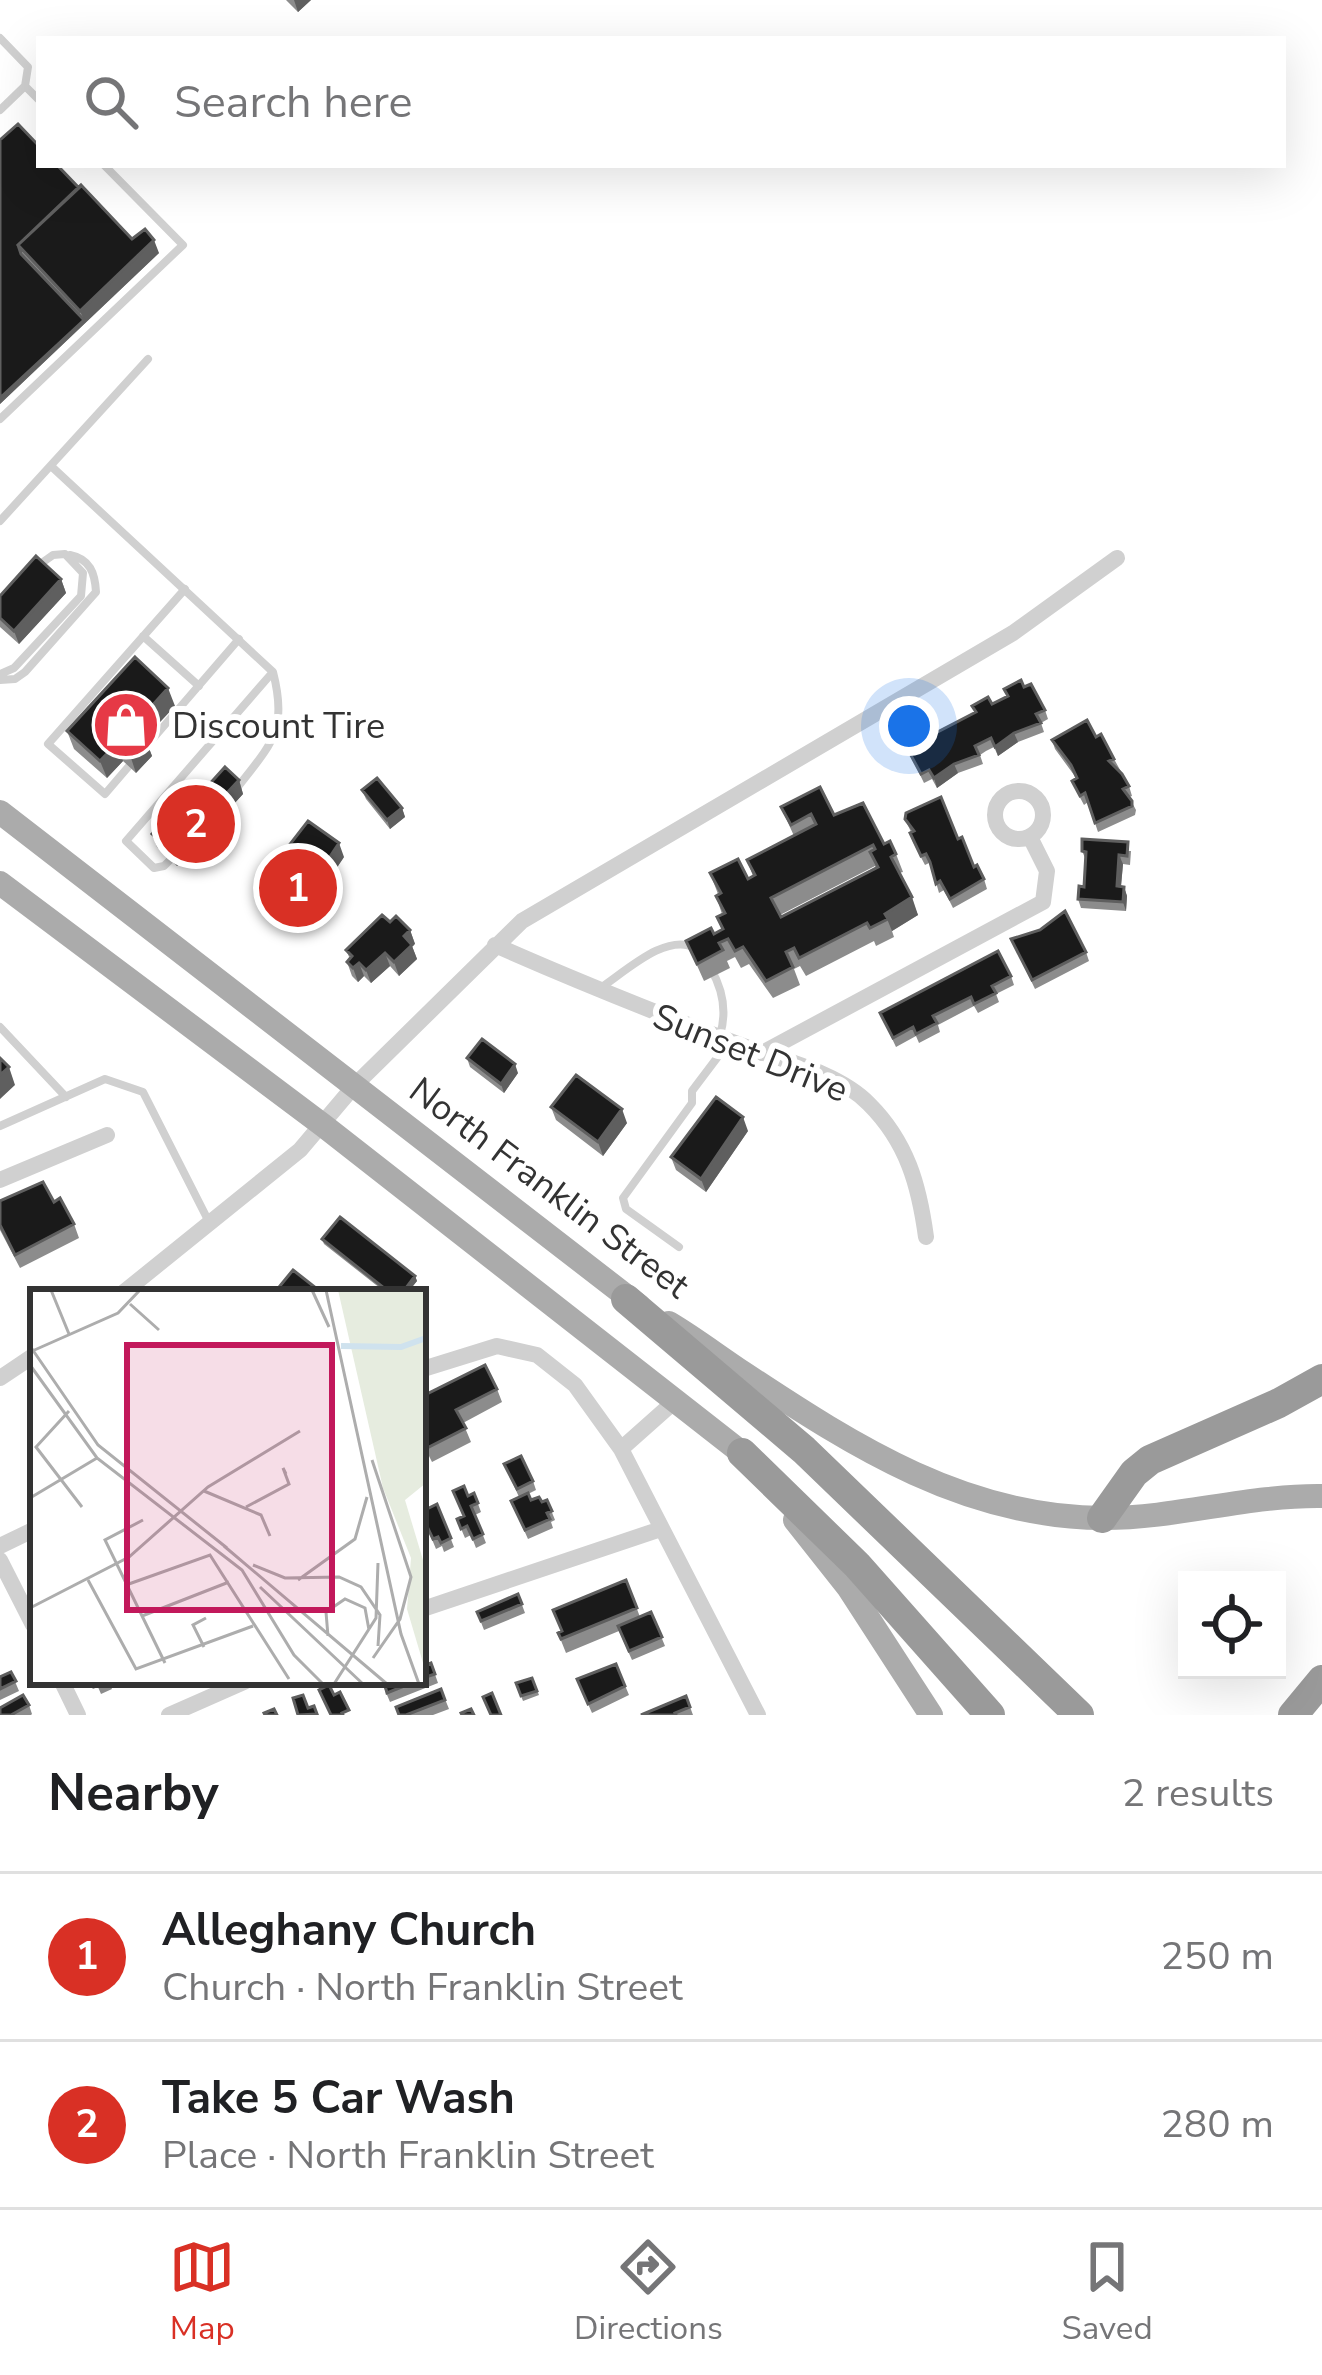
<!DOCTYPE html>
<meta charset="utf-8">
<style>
:root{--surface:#fff;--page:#f2f2f2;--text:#202124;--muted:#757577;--line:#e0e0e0;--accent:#d93025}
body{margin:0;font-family:"Nunito Sans",sans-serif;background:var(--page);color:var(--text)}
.controls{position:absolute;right:36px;bottom:36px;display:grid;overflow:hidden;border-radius:0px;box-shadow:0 12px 48px #0002}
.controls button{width:108px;height:108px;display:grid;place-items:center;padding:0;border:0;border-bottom:3px solid var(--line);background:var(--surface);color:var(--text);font:60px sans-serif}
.you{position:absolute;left:909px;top:726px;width:42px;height:42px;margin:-30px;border:9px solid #fff;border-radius:50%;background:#1a73e8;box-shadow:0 0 0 18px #1a73e833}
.badge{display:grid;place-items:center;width:78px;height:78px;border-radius:50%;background:var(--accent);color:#fff;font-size:39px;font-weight:700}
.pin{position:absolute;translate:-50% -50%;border:6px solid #fff;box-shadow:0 3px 12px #0006}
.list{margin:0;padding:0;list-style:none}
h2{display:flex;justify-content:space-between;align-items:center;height:156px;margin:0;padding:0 48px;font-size:51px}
h2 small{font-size:39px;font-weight:400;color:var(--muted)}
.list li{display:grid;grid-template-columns:78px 1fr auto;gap:36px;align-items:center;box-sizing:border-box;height:168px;padding:0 48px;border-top:3px solid var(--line)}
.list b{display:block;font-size:45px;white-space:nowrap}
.list p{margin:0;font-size:39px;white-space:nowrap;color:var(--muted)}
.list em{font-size:39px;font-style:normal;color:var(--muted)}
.icon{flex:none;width:66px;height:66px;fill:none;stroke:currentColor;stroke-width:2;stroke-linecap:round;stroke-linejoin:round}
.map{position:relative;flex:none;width:1322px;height:1715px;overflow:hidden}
.search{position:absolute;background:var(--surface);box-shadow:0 12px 48px #0002;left:36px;right:36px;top:36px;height:132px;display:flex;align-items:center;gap:30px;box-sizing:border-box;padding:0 42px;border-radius:0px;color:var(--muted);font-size:45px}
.sheet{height:492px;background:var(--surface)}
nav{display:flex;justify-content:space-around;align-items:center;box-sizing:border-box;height:168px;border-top:3px solid var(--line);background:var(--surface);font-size:33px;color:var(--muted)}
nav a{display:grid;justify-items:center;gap:6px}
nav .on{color:var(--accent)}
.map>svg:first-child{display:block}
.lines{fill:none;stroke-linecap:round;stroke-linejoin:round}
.lane{stroke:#d0d0d0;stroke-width:8}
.street{stroke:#d0d0d0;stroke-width:16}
.primary{stroke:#ababab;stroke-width:24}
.highway{stroke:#9a9a9a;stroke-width:30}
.wall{fill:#8c8c8c;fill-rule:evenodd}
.shaded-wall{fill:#5f5f5f}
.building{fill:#1a1a1a;stroke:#5f5f5f;stroke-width:3;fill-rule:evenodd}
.labels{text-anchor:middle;stroke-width:12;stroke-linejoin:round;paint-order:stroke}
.poi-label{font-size:36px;fill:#333;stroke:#fff;text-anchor:start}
.street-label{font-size:36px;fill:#333;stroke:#fff}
.inset-river{fill:none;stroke:#cfe2ee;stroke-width:6}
.inset-road{fill:none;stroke:#adadad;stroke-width:3}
.view{fill:#c2185b;fill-opacity:0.15;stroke:#c2185b;stroke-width:6}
.inset-edge{fill:none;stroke:#333;stroke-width:6}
</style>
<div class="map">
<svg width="1322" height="1715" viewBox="0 0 1322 1715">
<rect width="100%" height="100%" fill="#fff"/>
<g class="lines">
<path class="lane" d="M0 38 28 67 25 86 0 110
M25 86 39 100
M0 419 183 245 104 165
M51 466 273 672C288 730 272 743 237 788
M0 521 148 359
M143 636 199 686
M0 674 14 668 81 596 83 573 65 554 53 555 36 567
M0 680 15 679 25 672 96 592C95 573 90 559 70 555
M144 749 239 639
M129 766 105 794 48 744 185 589
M170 860 164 866 154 868 126 841 272 673
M711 969C723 990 727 1012 720 1035
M599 989C624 973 666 932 695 948
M0 1027 66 1097
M0 1126 105 1079 143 1092 208 1220
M679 1247 626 1209 623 1198 692 1103V1091L729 1042"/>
<path class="street" d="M995 815a24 24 0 1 1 48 0a24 24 0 1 1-48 0Z
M495 945C574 980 654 1012 735 1043 777 1059 837 1071 869 1104 907 1142 919 1185 926 1237
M762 1053 1043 902 1047 871 1030 837
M0 1180 107 1135
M124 1292 300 1150 355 1085 522 921 1013 633 1117 558
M423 1369 497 1346 537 1355 575 1385 621 1449 758 1715
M0 1378 33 1356
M621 1449 675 1401
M0 1546 33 1530
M0 1560 33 1625
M423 1609 661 1529
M62 1682 78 1715
M169 1715 244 1682"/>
<path class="primary" d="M0 812 639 1306
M0 883 324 1126 742 1453 751 1465
M669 1323C696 1339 719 1357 745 1374 855 1447 967 1518 1104 1518 1178 1518 1248 1495 1322 1496
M795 1520 848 1587 931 1715"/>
<path class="highway" d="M626 1299 804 1450 1079 1715
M742 1453 857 1565 990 1715
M1102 1518 1134 1473 1150 1460 1279 1403 1322 1379
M1293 1715 1322 1680"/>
</g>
<path class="wall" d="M286 0H311L298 12Z
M0 140 79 188 132 239 159 253 0 404Z
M61 579 66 593 19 644 0 627V596Z
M1024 687 1045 710 1048 719 1041 723 1044 732 1018 742 998 756 994 747 986 751 980 755 983 764 958 773 937 788 932 779 924 783 907 748 975 713 972 706 992 704 1007 696 1004 689Z
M175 706 145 738 152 756 136 773 123 761 107 778 74 749 67 731Z
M1096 737 1114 759 1129 786 1132 796 1129 797 1136 810 1135 815 1098 832 1088 802 1084 805 1076 790 1072 781 1076 779 1074 775 1055 749 1052 740Z
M239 780 243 794 177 866 157 847 152 834 206 788Z
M362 790 402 808 405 817 390 829 366 799Z
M781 807 834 815 884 844 896 854 903 872 899 873 918 915 892 931 894 937 876 946 874 941 806 976 800 966 794 969 800 985 773 998 749 964 741 968 735 957 727 961 730 968 704 981 686 941 722 930 717 917 722 914 716 896 718 894 710 873 748 879 753 876 747 860 794 836ZM875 866 876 868 781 917 780 915Z
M905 819 958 839 974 867 984 879 987 889 953 908 944 890 939 893 932 868 929 863 925 865 913 842 910 833 911 832Z
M1082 851H1131L1130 865 1123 864 1121 887H1124L1127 896 1126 911 1081 908 1078 899 1084 887 1086 860Z
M344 857 297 927 261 901 256 888Z
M390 922 410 930 415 944 412 946 417 959 399 976 390 966 371 983 364 976 358 982 352 976 347 962 350 959 346 950Z
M1011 939 1086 952 1089 961 1035 989Z
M1011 976 1014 985 996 994 999 1002 978 1013 974 1006 938 1025 940 1032 919 1043 916 1036 896 1047 880 1013Z
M467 1058 518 1073 504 1093 470 1067Z
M551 1107 627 1123 603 1156 556 1120Z
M748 1131 706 1192 676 1170 671 1157Z
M0 1201 74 1224 79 1238 20 1268 0 1230Z
M322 1239 415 1276 417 1281 408 1292H385L324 1244Z
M497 1389 502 1402 463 1423 471 1442 432 1462 423 1444V1396Z
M504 1464 533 1481 536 1490 528 1494 531 1500 542 1502 547 1500 555 1520 551 1522 553 1528 528 1539 515 1510 519 1497Z
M474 1493 481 1512 475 1515 486 1543 476 1548 471 1535 465 1538 457 1519 463 1517 468 1496Z
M437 1504 454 1547 444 1552 442 1546 436 1549 424 1520Z
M626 1580 640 1617 651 1612 665 1646 632 1660 619 1631 566 1653 558 1633Z
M518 1594 525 1613 484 1630 477 1612Z
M431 1663 438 1683 390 1702 382 1683 423 1682V1666Z
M616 1664 629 1695 592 1713 577 1679Z
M11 1672 19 1691 0 1700V1677Z
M532 1678 539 1695 523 1701 516 1683Z
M87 1682H109L112 1689 101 1694 98 1687 93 1689Z
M441 1689 449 1709 433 1715H399Z
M686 1696 693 1715H641Z
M29 1705 32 1714 31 1715H0Z"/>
<path class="shaded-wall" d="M294 0H311L298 12Z
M154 240 159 253 0 404V398L84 320 80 311Z
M61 579 66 593 19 644 14 631Z
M168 688 175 706 145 738 152 756 136 773 130 755 133 727Z
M1014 733 1018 742 998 756 995 747Z
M117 743 123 761 107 778 100 761Z
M954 764 958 773 937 788 934 778Z
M239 780 243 794 177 866 172 852Z
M402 808 405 817 390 829 387 820Z
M339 843 344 857 297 927 292 914Z
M1119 855 1123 864 1120 896 1117 886Z
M1124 887 1127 896 1126 911 1123 902Z
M912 897 918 915 892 931 885 914Z
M410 930 415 944 412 946 417 959 399 976 394 962 404 936Z
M385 953 390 966 371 983 366 970Z
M359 963 364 976 358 982 353 968Z
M515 1064 518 1073 504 1093 501 1084Z
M9 1067 15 1085 0 1099V1075Z
M622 1109 627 1123 603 1156 598 1142Z
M743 1117 748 1131 706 1192 701 1179Z
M415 1276 417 1281 408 1292H403Z"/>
<path class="building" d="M18 124 39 146V165H57L79 188 18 245 21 254 84 320 0 398V140Z
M81 185 132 239 145 229 154 240 80 311 18 245Z
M36 556 61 579 14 631 0 618V596Z
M135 657 168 688 133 727 145 738 130 755 117 743 100 761 67 731Z
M1021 680 1024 687 1031 684 1045 710 1036 714 1041 723 1014 733 995 747 991 738 975 746 979 755 954 764 934 778 929 770 921 774 907 748 976 712 972 706 988 697 992 704 1008 696 1004 689Z
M1087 720 1096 737 1101 734 1114 759 1109 761 1122 774 1129 786 1123 789 1132 801V806L1095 823 1085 793 1080 796 1072 781 1077 778 1071 765 1052 740Z
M225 767 239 780 172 852 152 834 199 782 206 788Z
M377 778 402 808 387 820 362 790Z
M820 787 834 815 863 803 884 844 890 841 896 854 891 857 912 897 885 914 888 919 870 928 867 923 799 958 794 948 786 952 793 967 766 981 743 947 735 951 728 939 719 943 723 950 697 964 686 941 711 928 714 934 723 929 717 917 725 913 716 896 721 893 710 873 738 859 748 879 755 875 747 860 816 824 811 814 791 825 781 807ZM873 845 875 849 870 852 878 867 781 917 771 898Z
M941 797 958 839 962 837 974 867 977 865 984 879 950 899 940 881 936 884 930 862 926 854 921 856 910 833 914 831 905 819 906 813Z
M308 821 339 843 292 914 256 888Z
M1082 839 1128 842 1127 856 1119 855 1117 886 1124 887 1123 902 1078 899 1079 886 1084 887 1086 852 1082 851Z
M1065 911 1086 952 1032 980 1011 939 1040 930Z
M382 915 390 922 396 916 410 930 404 936 412 945 394 962 385 953 366 970 359 963 353 968 347 962 352 956 346 950Z
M998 951 1011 976 992 986 996 993 974 1004 971 997 933 1016 937 1023 916 1034 913 1027 893 1038 880 1013Z
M482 1039 515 1064 501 1084 467 1058Z
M0 1058 9 1067 0 1075Z
M576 1075 622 1109 598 1142 551 1107Z
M716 1097 743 1117 701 1179 671 1157Z
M43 1182 54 1202 60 1198 74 1224 15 1255 0 1225V1201Z
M340 1217 415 1276 403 1292H389L322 1239Z
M293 1270 321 1292H275Z
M485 1365 497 1389 456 1410 466 1428 427 1448 423 1440V1396Z
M521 1456 533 1481 517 1489 504 1464Z
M464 1486 468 1496 474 1493 478 1503 471 1506 483 1534 473 1539 467 1526 461 1529 457 1519 464 1516 453 1491Z
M528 1493 531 1500 539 1497 542 1502 547 1500 552 1511 547 1513 550 1519 525 1530 511 1501Z
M437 1504 451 1538 441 1543 438 1537 433 1539 424 1520 427 1509Z
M626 1580 637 1608 561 1639 558 1633 562 1631 553 1610Z
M518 1594 522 1604 481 1621 477 1612Z
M651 1612 662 1637 629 1651 618 1626Z
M431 1663 435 1674 423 1678V1666Z
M616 1664 625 1686 588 1704 577 1679Z
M11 1672 16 1681 0 1689V1677Z
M532 1678 537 1691 521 1696 516 1683Z
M384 1682H414L387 1693Z
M329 1685 334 1695 340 1692 349 1710 342 1713 343 1715H331L319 1690Z
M441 1689 445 1700 406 1715H399L396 1707Z
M492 1693 501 1715H491L483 1697Z
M23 1695 29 1705 11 1715H0V1708Z
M303 1695 308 1708 314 1706 317 1714 298 1715 293 1698Z
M686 1696 690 1707 675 1713 676 1715H641Z
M274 1709 277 1715H265L264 1713Z
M471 1709 474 1715H462L461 1713Z"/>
<defs>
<g id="shop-disc" transform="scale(3.45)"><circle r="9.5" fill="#e63946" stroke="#fff"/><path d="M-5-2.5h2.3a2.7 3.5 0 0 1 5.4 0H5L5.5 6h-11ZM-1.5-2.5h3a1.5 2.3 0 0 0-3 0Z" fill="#fff"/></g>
</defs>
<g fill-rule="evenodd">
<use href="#shop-disc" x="126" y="725"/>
</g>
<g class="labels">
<g class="poi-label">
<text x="172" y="738">Discount Tire</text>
</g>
<g class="street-label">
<text transform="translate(751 1052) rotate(22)" y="13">Sunset Drive</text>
<text transform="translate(550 1187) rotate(37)" y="13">North Franklin Street</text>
</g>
</g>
<g transform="translate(30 1289)">
<rect width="396" height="396" fill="#fff"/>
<path d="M308 1H396V194L375 211 396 281V384L377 320 381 269 353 199Z" fill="#e6ecdf"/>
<path class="inset-river" d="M311 57 371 58 396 49"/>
<path class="inset-road" d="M21 1 39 45M282 1 299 38M296 1 371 345 389 395M100 15 129 41M0 57 68 156 197 259M0 63 88 24 110 1M0 76 67 169 212 281 264 366 293 395M39 122 6 158 52 218M342 171 381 288 370 330 343 369M174 202 231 226 240 247M0 209 67 169M216 218 259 195 253 179 256 185M113 231 75 251 135 374M194 257 357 395M223 276 255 289 309 288 331 298 350 326 348 357M58 291 106 380 223 337M268 291 325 250 337 208M96 296 180 266 259 390M230 298 333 395M0 319 99 268 178 198 270 142M112 327 199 293M298 347 296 323 315 310 335 319 339 341M174 358 163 336 176 329M304 395 346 329 348 274"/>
<path class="view" d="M97 56H302V321H97Z"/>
<rect width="396" height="396" class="inset-edge"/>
</g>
</svg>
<div class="controls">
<button><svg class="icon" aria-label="locate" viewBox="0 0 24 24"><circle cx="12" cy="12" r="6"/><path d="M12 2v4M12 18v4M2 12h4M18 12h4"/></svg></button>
</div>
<div class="you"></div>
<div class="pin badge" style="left:298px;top:888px">1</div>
<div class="pin badge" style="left:196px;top:824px">2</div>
<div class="search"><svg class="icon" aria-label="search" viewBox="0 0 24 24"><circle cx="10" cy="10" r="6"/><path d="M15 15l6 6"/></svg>Search here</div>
</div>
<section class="sheet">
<h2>Nearby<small>2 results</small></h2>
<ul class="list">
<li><span class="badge">1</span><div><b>Alleghany Church</b><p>Church · North Franklin Street</p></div><em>250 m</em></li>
<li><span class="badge">2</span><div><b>Take 5 Car Wash</b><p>Place · North Franklin Street</p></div><em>280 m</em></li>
</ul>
</section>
<nav>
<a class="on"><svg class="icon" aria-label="map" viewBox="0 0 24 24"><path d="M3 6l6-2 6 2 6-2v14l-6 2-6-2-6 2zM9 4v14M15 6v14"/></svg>Map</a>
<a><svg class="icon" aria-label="directions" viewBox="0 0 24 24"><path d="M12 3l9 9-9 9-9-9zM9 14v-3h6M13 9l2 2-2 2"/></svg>Directions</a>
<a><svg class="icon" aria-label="saved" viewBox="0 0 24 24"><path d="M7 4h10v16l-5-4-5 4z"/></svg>Saved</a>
</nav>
